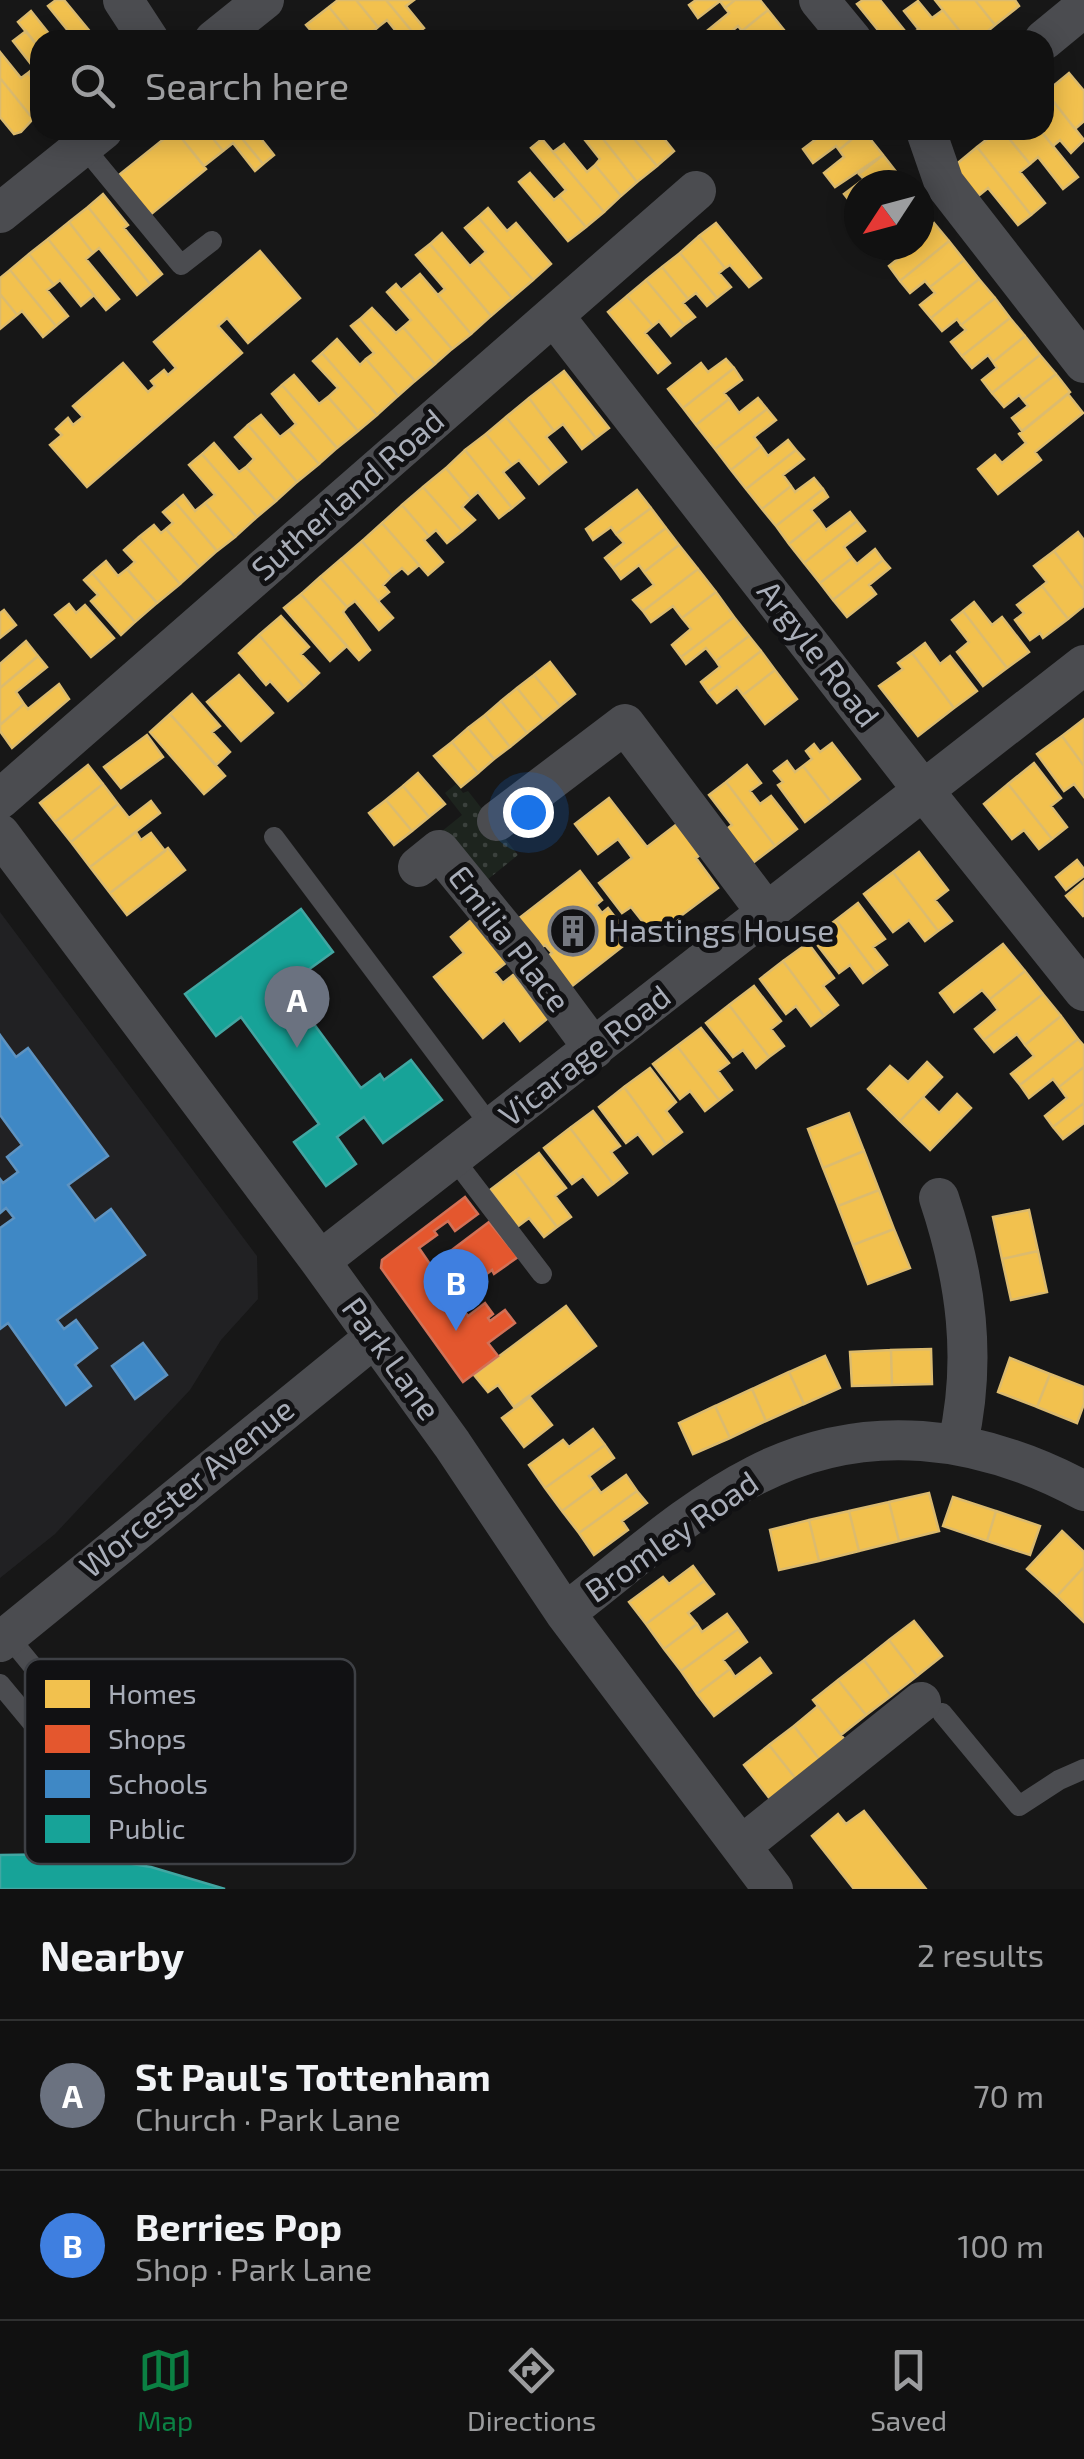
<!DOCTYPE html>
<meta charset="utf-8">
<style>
:root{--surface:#111;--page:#1e1f1f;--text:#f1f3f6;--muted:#9c9d9f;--line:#303131;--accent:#0b8043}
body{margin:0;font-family:"Exo 2",sans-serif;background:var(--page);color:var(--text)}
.compass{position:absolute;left:844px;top:170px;width:90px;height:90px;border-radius:50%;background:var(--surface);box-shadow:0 5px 25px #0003;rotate:234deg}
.you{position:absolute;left:528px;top:812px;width:35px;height:35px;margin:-25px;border:8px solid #fff;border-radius:50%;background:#1a73e8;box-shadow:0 0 0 15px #1a73e833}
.badge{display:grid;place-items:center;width:65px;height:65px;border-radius:50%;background:var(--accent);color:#fff;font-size:32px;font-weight:700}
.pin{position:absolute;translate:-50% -82px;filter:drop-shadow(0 2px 5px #0008)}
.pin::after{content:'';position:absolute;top:52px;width:35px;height:30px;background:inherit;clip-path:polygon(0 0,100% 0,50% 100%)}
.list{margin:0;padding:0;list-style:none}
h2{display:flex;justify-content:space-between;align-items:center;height:130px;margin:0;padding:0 40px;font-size:42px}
h2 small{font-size:32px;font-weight:400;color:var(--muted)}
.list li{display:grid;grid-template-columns:65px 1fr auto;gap:30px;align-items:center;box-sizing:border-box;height:150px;padding:0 40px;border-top:2px solid var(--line)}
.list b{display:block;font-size:38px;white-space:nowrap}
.list p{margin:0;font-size:32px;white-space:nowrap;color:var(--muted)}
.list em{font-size:32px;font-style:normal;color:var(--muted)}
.icon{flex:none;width:55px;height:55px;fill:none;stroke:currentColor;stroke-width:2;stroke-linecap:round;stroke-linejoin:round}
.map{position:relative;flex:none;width:1084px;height:1889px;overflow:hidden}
.search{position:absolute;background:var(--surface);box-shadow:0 5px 25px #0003;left:30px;right:30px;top:30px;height:110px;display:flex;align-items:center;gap:25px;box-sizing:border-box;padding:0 35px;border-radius:30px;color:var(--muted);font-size:38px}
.sheet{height:430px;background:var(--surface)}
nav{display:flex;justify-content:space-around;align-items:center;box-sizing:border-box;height:140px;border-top:2px solid var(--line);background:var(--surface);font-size:28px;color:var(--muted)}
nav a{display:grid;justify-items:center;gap:5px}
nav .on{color:var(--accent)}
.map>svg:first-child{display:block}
.built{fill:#212123}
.park{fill:url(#park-dots)}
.homes{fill:#f2c14e;stroke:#dcbb6e;stroke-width:2.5}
.shops{fill:#e4572e;stroke:#d27157;stroke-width:2.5}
.schools{fill:#3f88c5;stroke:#5e93c1;stroke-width:2.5}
.public{fill:#17a398;stroke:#42a6a2;stroke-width:2.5}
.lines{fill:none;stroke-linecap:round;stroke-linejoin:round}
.lane{stroke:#4b4c50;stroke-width:20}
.street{stroke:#4b4c50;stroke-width:40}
.labels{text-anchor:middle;stroke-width:10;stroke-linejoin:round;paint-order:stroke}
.street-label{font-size:32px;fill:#a8adb8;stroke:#111113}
.poi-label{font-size:32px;fill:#a8adb8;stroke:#111113;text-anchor:start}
.key{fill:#111113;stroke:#3e4045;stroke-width:2.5}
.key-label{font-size:28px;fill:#a8adb8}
</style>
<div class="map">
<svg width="1084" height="1889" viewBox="0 0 1084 1889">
<defs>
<pattern id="park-dots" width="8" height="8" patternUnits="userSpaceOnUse" patternTransform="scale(2.5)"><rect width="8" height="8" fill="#1d241e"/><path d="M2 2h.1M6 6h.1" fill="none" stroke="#3b413d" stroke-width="1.8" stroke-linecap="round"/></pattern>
</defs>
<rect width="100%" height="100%" fill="#171717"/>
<path class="built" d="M0 912 257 1256 258 1299 221 1340 190 1390 55 1534 0 1578Z"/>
<path class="park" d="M456 784 463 793 468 791 518 855 482 884 441 832 462 815 445 793Z"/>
<path class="homes" d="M56 0H64L97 40H69L73 37 48 6Z
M338 0H356L378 27 370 34 375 40H356L329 7Z
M356 0H386L415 35 403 40 387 20 378 27Z
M386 0H414L406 6 424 28 415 35Z
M696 0H735L725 8 720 1 698 18 689 5Z
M735 0H760L768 10 742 31 738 26 721 40H715L707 31 729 13 725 8Z
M863 0H880L909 36 919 29 927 40H886L857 4Z
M935 0H975L995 25 977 40H967Z
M975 0H1015L1019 6 995 25Z
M918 1 932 18 943 10 967 40H927L904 11Z
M329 7 356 40H319L306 25Z
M768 10 788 35 781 40H738L745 35 742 31Z
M31 11 54 40H40V49L18 22Z
M26 31 40 49V88L28 73 34 68 13 41Z
M0 52 21 78 28 73 40 88V113L33 119 0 78Z
M1069 73 1084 91V121L1075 129 1046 92Z
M0 78 33 119 21 132 14 134 0 117Z
M1046 92 1084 140 1071 153 1060 140 1053 146 1040 130H1044Z
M175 130 206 169 150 215 119 175Z
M175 130H206L223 151 204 166Z
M206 130H235L263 164 255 171 233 143 223 151Z
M235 130H254L274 155 263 164Z
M577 130H596L637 182 621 196 595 165 600 159Z
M596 130H617L624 139 630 134 657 166 637 182Z
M634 130H657L674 151 657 166 630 134Z
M822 130H863L839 150 836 146 813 163 803 149 824 133Z
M863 130 883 155 835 187 824 173 844 157 839 150Z
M999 130H1002L1030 164 1020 172 1045 203 1031 215 977 147Z
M1002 130H1040L1078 177 1063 189 1038 157 1030 164Z
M542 139 604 212 586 227 559 196 566 190 531 148Z
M564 144 587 172 595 165 621 196 604 212 553 152Z
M977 147 1031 215 1018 225 988 188 977 197 953 167Z
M883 155 901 178 892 185H859V205L855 208 844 194 864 179 859 174Z
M530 173 554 200 559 196 586 227 568 241 519 182Z
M103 194 128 225 124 228 162 274 150 284 88 207Z
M88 207 150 284 137 295 99 248 93 253 69 222Z
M488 208 507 231 516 223 551 264 533 280 478 217Z
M478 217 533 280 512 298 478 259 486 252 465 228Z
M69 222 93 253 86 259 119 299 106 310 48 239Z
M716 223 761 278 749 287 730 265 725 268 699 236Z
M934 223 949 241 900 281 889 266 904 254 901 250 906 245H919V235Z
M442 233 470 266 478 259 512 298 491 316 430 244Z
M699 236 725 268 719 273 731 287 717 298 680 253Z
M48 239 94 295 81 306 60 280 54 285 29 254Z
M949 241 964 260 930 287 925 281 910 293 900 281Z
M430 244 491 316 471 334 438 295 445 289 416 255Z
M260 251 300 298 248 343 227 318 218 326 242 353 87 487 50 445 62 435 56 429 68 418 73 425 83 417 73 406 123 363 148 392 155 386 151 381 164 370 168 375 176 368 154 342Z
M680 253 717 298 707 306 696 293 688 299 662 267Z
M29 254 54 285 47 290 68 316 56 326 10 270Z
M964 260 979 279 931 318 920 305 935 293 930 287Z
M662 267 688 299 683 303 695 317 684 325 646 280Z
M10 270 56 326 43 337 22 311 17 315 0 294V278Z
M420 274 471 334 452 349 401 290Z
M979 279 995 298 961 325 957 319 942 331 931 318Z
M646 280 684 325 671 336 659 321 653 326 627 296Z
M396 284 452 349 435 364 403 327 411 320 387 292Z
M0 294 17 315 0 329Z
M627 296 653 326 645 333 670 363 658 373 608 312Z
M995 298 1010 318 962 356 951 342 966 330 961 325Z
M372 308 396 333 403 327 435 364 415 381 360 319Z
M1010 318 1025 336 993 362 988 355 972 368 962 356Z
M360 319 415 381 398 396 366 359 374 353 351 326Z
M1025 336 1040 355 992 393 982 380 997 368 993 362Z
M337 339 360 365 366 359 398 396 377 415 322 353Z
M322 353 377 415 358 431 328 397 338 388 313 361Z
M1040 355 1056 374 1023 400 1019 395 1004 407 992 393Z
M726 359 734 368 683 408 668 389 701 363 708 372Z
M734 368 742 380 724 393 729 399 696 425 683 408Z
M564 371 609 428 596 438 551 381Z
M1056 374 1070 392 1022 431 1012 418 1028 406 1023 400Z
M294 375 319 404 328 397 358 431 337 448 282 385Z
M551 381 596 438 582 449 563 424 554 431 529 398Z
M282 385 337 448 319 464 289 430 296 424 272 394Z
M1068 394 1083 413 1035 452 1041 460 998 494 978 469 995 455 1002 463 1026 443 1019 434Z
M529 398 554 431 546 437 566 462 552 473 506 417Z
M758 398 767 409 715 449 696 425 729 399 739 413Z
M767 409 776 420 754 437 761 446 731 470 715 449Z
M261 415 280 437 289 430 319 464 297 482 248 425Z
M506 417 552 473 539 484 519 460 512 465 486 434Z
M248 425 297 482 276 501 246 467 254 459 235 437Z
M486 434 512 465 503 472 524 498 512 508 465 450Z
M788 440 796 450 746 489 731 470 761 446 768 456Z
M214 443 239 472 246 467 276 501 257 517 202 454Z
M465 450 512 508 499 518 478 492 471 498 446 468Z
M796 450 804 459 783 475 791 486 762 509 746 489Z
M202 454 257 517 235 537 205 503 215 495 189 465Z
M446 468 471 498 462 507 475 520 462 531 423 487Z
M814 478 823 489 776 526 762 509 791 486 795 492Z
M423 487 462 531 447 543 436 530 429 536 402 505Z
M823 489 828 497 811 510 819 520 789 544 776 526Z
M637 490 651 508 616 534 611 527 593 540 586 529Z
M183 495 195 511 205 503 235 537 217 551 175 502Z
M175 502 217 551 199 567 166 529 173 523 163 512Z
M402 505 429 536 424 540 443 562 428 575 382 523Z
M651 508 666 528 613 568 605 558 624 543 616 534Z
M850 512 857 521 804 563 789 544 819 520 826 530Z
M857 521 865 531 844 547 852 558 820 583 804 563Z
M382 523 419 565 408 574 402 568 392 576 362 541Z
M154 525 161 533 166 529 199 567 180 584 139 537Z
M666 528 679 545 644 572 639 565 621 579 613 568Z
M1078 532 1084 540V590L1054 551Z
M139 537 180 584 157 603 127 569 135 562 124 550Z
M362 541 392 576 383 585 389 592 378 601 341 559Z
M679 545 698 569 643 611 633 600 654 585 644 572Z
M875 549 883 560 833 600 820 583 852 558 857 564Z
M1054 551 1084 590V606L1068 619 1042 586 1047 582 1034 566Z
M341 559 393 618 379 630 355 601 347 607 320 577Z
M883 560 890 568 869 585 876 594 847 617 833 600Z
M106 561 118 576 127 569 157 603 135 622 92 573Z
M698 569 716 592 682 618 673 606 651 622 643 611Z
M92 573 135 622 121 635 91 601 98 595 84 580Z
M320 577 347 607 343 612 370 650 359 660 301 594Z
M1042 586 1068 619 1043 638 1040 633 1030 640 1015 620 1024 613 1017 605Z
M716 592 734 617 681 657 672 645 691 629 682 618Z
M301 594 347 646 330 661 284 608Z
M974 602 992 625 1002 617 1029 652 1007 668 963 611Z
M69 604 76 613 85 605 114 638 91 657 55 615Z
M4 610 16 625 0 638V613Z
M963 611 1007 668 983 686 957 652 969 642 952 620Z
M281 616 309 647 301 654 319 673 304 687 259 635Z
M734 617 749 636 716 661 706 648 686 664 681 657Z
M259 635 304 687 288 701 270 681 266 685 239 653Z
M749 636 761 651 708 692 701 682 720 667 716 661Z
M26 641 38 656 0 688V664Z
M925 643 940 664 950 656 977 691 954 708 912 653Z
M761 651 775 670 743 695 737 687 717 703 708 692Z
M912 653 954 708 918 736 879 686 903 669 898 663Z
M38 656 47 667 16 692 24 704 0 725V688Z
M550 662 575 694 560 706 534 675Z
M775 670 797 699 765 724 743 695Z
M239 675 273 713 241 741 207 702Z
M534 675 560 706 543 720 517 688Z
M59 684 69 699 12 748 0 731V725L24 704 28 709Z
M517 688 543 720 527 733 501 701Z
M192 694 220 726 212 732 230 752 216 765 170 714Z
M501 701 527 733 510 747 485 715Z
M170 714 225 776 204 794 150 732Z
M485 715 510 747 494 759 468 728Z
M1084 719V766L1062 736Z
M468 728 494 759 478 773 452 742Z
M147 735 163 757 121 788 104 767Z
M1062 736 1084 766V797L1074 784 1064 791 1037 754Z
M452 742 478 773 461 787 434 756Z
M832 743 860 779 831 802 803 766 812 759 806 751 814 744 820 752Z
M787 761 795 772 803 766 831 802 805 822 778 785 783 782 774 771Z
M1034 763 1061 798 1051 806 1067 827 1052 839 1008 784Z
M88 765 103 784 55 822 40 803Z
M747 765 761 783 750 791 760 804 771 796 797 829 775 846 726 782Z
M418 773 445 804 429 817 403 786Z
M726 782 775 846 750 865 724 831 732 825 709 795Z
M103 784 118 804 71 842 55 822Z
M1008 784 1052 839 1039 849 1024 830 1012 839 984 804Z
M403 786 429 817 412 831 386 800Z
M609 798 647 847 677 824 700 855 696 858 718 888 654 936 631 907 622 913 599 883 632 858 618 839 598 854 575 824Z
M386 800 412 831 394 845 369 813Z
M151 801 160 813 90 867 71 842 118 804 129 818Z
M136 832 141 840 151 833 165 851 110 893 90 867Z
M168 848 185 870 127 915 110 893Z
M919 852 948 890 935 900 952 921 938 931 893 872Z
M1077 860 1084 869V876L1066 890 1056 877Z
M580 871 602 900 596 905 602 913 608 908 632 939 567 990 543 960 552 953 545 945 536 952 513 923Z
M893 872 938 931 925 941 909 920 893 932 864 894Z
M1084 881V915L1083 916 1066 896Z
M858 903 885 939 873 947 887 965 876 973 836 920Z
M477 915 512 958 494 972 503 983 513 975 548 1018 520 1041 504 1020 483 1038 434 977 464 953 451 937Z
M836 920 876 973 863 983 850 965 839 973 812 938Z
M808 943 834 978 823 986 838 1005 824 1016 783 961Z
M1003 944 1025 971 990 999 982 990 954 1012 940 993Z
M783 961 824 1016 811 1026 796 1006 786 1014 760 979Z
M1025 971 1043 994 984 1040 975 1029 998 1010 990 999Z
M754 986 781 1021 771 1029 784 1046 769 1057 729 1005Z
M1043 994 1061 1016 1025 1045 1017 1034 994 1052 984 1040Z
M729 1005 769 1057 756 1068 743 1050 733 1057 706 1023Z
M1061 1016 1078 1039 1020 1085 1011 1074 1034 1056 1025 1045Z
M701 1028 729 1063 718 1071 732 1090 719 1100 677 1046Z
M1078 1039 1084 1046V1067L1059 1087 1053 1079 1029 1098 1020 1085Z
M677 1046 719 1100 705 1111 690 1091 680 1099 653 1064Z
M927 1062 942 1077 900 1121 868 1089 890 1066 908 1082Z
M1084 1067V1103L1053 1127 1045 1116 1067 1098 1059 1087Z
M650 1068 676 1102 666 1111 682 1132 666 1144 624 1087Z
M624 1087 666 1144 653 1154 638 1134 626 1143 599 1107Z
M957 1094 971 1108 930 1150 900 1121 923 1097 939 1113Z
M1084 1103V1123L1063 1139 1053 1127Z
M593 1111 620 1146 611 1152 627 1173 613 1184 570 1128Z
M849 1113 864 1151 823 1168 808 1129Z
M570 1128 613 1184 598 1195 583 1176 572 1184 544 1148Z
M864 1151 879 1190 838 1206 823 1168Z
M539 1153 566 1188 555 1196 571 1217 557 1227 515 1171Z
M515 1171 557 1227 544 1237 529 1218 517 1227 490 1190Z
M879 1190 894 1229 853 1245 838 1206Z
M1029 1210 1038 1251 1002 1259 993 1217Z
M894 1229 910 1268 868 1284 853 1245Z
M1038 1251 1047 1292 1011 1300 1002 1259Z
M566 1306 596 1346 514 1407 498 1385 488 1392 474 1375Z
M931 1349 932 1384 892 1385 891 1350Z
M891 1350 892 1385 852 1386 850 1352Z
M825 1356 840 1388 804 1404 789 1372Z
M1010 1358 1050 1374 1037 1407 998 1392Z
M789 1372 804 1404 766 1421 752 1389Z
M1050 1374 1084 1387V1404L1077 1423 1037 1407Z
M752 1389 766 1421 730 1438 715 1406Z
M530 1397 552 1425 524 1447 502 1418Z
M715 1406 730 1438 693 1454 679 1423Z
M593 1429 605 1445 545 1488 529 1465 563 1440 569 1447Z
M605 1445 614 1458 589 1476 596 1486 562 1511 545 1488Z
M626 1475 637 1491 579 1533 562 1511 596 1486 601 1493Z
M637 1491 647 1503 622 1521 628 1530 594 1555 579 1533Z
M929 1493 939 1531 899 1541 889 1502Z
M953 1497 996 1511 987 1541 943 1526Z
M889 1502 899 1541 859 1551 849 1511Z
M849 1511 859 1551 819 1561 809 1520Z
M996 1511 1040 1526 1030 1555 987 1541Z
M809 1520 819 1561 779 1570 770 1530Z
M1062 1531 1084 1552V1567L1057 1596 1027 1569Z
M693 1566 704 1581 646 1624 629 1602 663 1577 669 1584Z
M1084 1567V1622L1057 1596Z
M704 1581 714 1594 688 1613 697 1624 664 1649 646 1624Z
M727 1614 738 1629 681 1671 664 1649 697 1624 702 1632Z
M914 1621 942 1656 917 1676 889 1640Z
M738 1629 747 1642 723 1660 730 1669 697 1694 681 1671Z
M889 1640 917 1676 891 1696 864 1660Z
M760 1658 771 1673 714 1716 697 1694 730 1669 735 1677Z
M864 1660 891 1696 866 1715 838 1680Z
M838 1680 866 1715 841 1735 813 1700Z
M818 1706 845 1740 820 1760 794 1726Z
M794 1726 820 1760 796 1779 769 1745Z
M769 1745 796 1779 770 1799 744 1765Z
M864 1811 926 1889H854L812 1836 838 1814 846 1824Z"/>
<path class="shops" d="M465 1197 478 1214 455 1231 448 1221 434 1231 437 1235 419 1248 434 1270 452 1257 448 1253 489 1222 518 1257 494 1274 492 1270 472 1285 476 1290 459 1303 468 1316 485 1303 493 1314 488 1318 490 1321 505 1310 515 1323 488 1343 498 1356 463 1382 381 1268 382 1260Z"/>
<path class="schools" d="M0 1035 16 1057 28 1048 108 1156 68 1185 95 1221 111 1209 145 1255 57 1320 64 1329 76 1320 97 1348 75 1365 91 1386 66 1405 8 1323 0 1329V1228L14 1218 6 1208 0 1213V1179L3 1183 18 1172 7 1157 22 1145 0 1115Z
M143 1343 167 1375 135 1399 112 1366Z"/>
<path class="public" d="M301 909 333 952 286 986 361 1088 380 1074 384 1080 411 1060 442 1100 383 1143 364 1117 337 1137 356 1164 326 1186 294 1142 319 1124 241 1017 216 1036 185 994Z
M70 1854 151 1867 225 1889H0V1855Z"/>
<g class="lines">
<path class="lane" d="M83 146 181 265 212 241
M274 837 493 1129
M454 1159 542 1274
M8 1636 125 1779 301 1847
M0 1684 49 1743
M942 1713 1019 1806 1059 1780 1084 1769"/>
<path class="street" d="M123 0 149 40
M819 0 852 40
M214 40 264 0
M1044 40 1084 7
M927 134 944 183 1084 363
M0 213 103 130
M554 316 923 790 1084 991
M0 799 696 191
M497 821 625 724 767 913
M0 834 320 1261 452 1444 565 1613 773 1889
M418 867 439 850 523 953 594 1049
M939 1198C966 1279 977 1359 958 1443
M320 1261 1084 665
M565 1613C627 1566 687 1510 756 1475 865 1419 980 1435 1084 1491
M0 1642 375 1337
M741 1846 921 1702"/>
</g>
<defs>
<g id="building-ring" transform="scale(2.5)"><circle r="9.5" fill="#111113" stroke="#757880" stroke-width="1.5"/><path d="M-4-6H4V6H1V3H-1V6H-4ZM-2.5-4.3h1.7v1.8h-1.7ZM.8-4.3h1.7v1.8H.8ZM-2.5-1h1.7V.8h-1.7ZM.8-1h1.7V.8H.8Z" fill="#757880"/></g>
</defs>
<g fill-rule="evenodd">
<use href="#building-ring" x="573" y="931"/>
</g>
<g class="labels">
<g class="street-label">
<text transform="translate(348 495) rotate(-41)" y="11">Sutherland Road</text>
<text transform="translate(818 654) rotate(52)" y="11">Argyle Road</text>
<text transform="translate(509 939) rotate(52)" y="11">Emilia Place</text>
<text transform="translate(585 1056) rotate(-38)" y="11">Vicarage Road</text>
<text transform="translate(391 1359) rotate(54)" y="11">Park Lane</text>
<text transform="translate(187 1488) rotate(-39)" y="11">Worcester Avenue</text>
<text transform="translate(672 1537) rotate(-35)" y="11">Bromley Road</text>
</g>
<g class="poi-label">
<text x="608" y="942">Hastings House</text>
</g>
</g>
<rect x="25" y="1659" width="330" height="205" rx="15" class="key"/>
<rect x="45" y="1680" width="45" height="28" fill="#f2c14e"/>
<rect x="45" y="1725" width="45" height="28" fill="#e4572e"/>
<rect x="45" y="1770" width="45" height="28" fill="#3f88c5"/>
<rect x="45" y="1815" width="45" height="28" fill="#17a398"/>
<g class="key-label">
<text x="108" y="1704">Homes</text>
<text x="108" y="1749">Shops</text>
<text x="108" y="1794">Schools</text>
<text x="108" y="1839">Public</text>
</g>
</svg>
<svg class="compass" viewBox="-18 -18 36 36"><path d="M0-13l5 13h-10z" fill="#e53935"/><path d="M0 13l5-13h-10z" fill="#9c9d9f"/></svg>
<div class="you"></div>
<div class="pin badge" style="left:297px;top:1048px;background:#6b7280">A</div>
<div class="pin badge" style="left:456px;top:1331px;background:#3f7fe0">B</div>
<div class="search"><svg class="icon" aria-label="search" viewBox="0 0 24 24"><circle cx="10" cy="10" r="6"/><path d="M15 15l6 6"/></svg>Search here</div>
</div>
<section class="sheet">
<h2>Nearby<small>2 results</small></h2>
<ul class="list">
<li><span class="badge" style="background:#6b7280">A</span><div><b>St Paul's Tottenham</b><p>Church · Park Lane</p></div><em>70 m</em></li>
<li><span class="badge" style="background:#3f7fe0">B</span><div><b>Berries Pop</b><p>Shop · Park Lane</p></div><em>100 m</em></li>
</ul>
</section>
<nav>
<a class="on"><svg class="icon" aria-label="map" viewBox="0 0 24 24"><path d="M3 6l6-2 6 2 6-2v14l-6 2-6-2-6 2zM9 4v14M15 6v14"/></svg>Map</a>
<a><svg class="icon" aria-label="directions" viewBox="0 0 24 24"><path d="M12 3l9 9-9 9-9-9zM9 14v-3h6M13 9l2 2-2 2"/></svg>Directions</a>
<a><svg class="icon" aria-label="saved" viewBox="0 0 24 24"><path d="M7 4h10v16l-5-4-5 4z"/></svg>Saved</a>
</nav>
